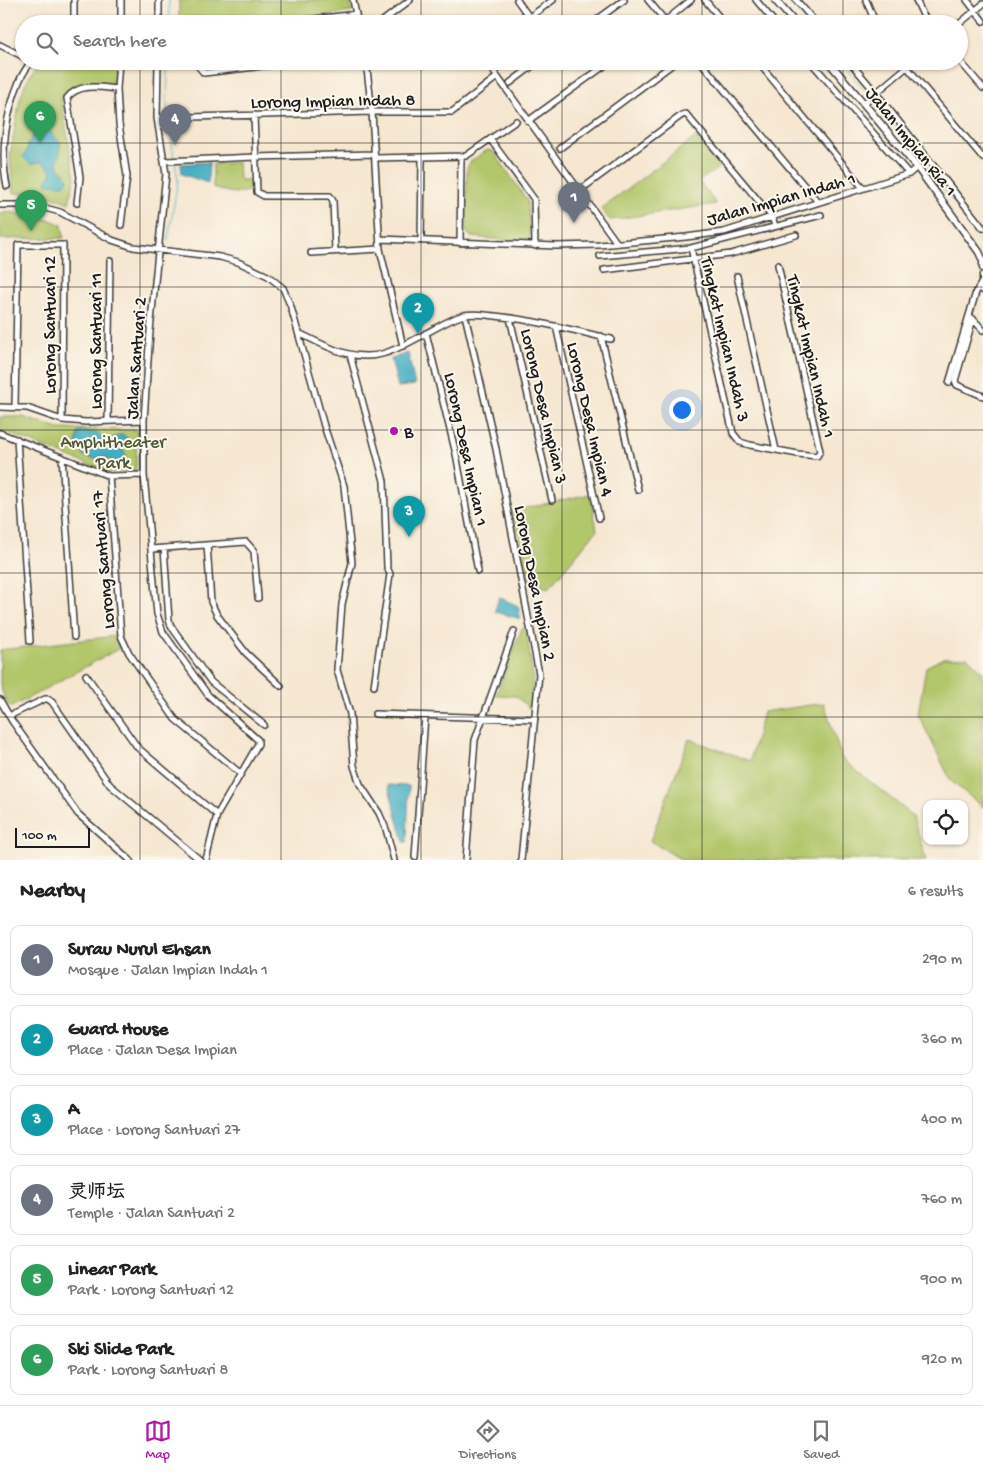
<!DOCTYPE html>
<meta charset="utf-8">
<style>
:root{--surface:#fff;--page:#f6f6f6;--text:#222;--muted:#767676;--line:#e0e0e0;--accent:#b5179e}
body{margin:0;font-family:"Gochi Hand","LXGW WenKai TC",sans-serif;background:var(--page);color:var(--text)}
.controls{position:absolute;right:15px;bottom:15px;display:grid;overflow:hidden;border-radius:10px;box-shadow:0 1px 4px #0004}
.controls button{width:45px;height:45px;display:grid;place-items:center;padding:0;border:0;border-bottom:1px solid var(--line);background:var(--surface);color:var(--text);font:25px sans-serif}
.scale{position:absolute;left:15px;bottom:12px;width:75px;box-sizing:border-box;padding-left:5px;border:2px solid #1c1c1c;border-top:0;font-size:14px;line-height:18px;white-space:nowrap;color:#1c1c1c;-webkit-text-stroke:4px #fbf7ec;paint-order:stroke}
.you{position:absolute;left:681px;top:409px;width:18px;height:18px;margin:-12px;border:4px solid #fff;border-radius:50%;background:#1a73e8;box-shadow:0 0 0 8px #1a73e833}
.badge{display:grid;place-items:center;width:32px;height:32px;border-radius:50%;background:var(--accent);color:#fff;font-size:16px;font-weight:700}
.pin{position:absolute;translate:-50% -41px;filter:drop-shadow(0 1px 2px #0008)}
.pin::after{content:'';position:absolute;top:26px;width:18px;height:15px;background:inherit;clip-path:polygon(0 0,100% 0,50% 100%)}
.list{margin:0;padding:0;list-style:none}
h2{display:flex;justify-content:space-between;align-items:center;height:65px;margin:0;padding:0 20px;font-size:21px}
h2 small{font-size:16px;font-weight:400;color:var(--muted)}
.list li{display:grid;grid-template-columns:32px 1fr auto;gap:15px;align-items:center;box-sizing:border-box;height:70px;margin:0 10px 10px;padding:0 10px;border:1px solid var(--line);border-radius:10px}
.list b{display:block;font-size:19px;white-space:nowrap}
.list p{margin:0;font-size:16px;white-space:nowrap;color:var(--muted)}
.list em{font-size:16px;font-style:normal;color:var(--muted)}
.icon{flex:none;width:28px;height:28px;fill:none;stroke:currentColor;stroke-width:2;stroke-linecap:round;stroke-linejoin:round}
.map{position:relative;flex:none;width:983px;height:860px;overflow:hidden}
.search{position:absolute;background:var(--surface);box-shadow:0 1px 4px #0004;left:15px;right:15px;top:15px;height:55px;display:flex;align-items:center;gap:12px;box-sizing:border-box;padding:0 18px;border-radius:28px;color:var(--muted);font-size:19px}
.sheet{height:545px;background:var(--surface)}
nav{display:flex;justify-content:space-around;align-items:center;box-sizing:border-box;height:70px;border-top:1px solid var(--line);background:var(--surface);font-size:14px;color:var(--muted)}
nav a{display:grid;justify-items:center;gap:2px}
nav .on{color:var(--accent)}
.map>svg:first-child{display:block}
.green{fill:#b2c66a;stroke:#677143}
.water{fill:#42adc1;stroke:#2f646e}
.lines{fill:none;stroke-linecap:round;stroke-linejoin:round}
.stream{stroke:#42adc1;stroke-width:1}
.minor-casing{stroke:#3d3a37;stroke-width:8}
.tertiary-casing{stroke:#3d3a37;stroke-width:9}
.minor{stroke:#fff;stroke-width:5}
.tertiary{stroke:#fff;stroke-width:6}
.grid{fill:none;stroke:#1c1c1c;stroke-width:1;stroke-opacity:0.55}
.poi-dot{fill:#b5179e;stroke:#fbf7ec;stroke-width:2}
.labels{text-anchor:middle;stroke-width:4;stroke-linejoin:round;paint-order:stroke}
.street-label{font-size:18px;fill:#1c1c1c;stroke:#fbf7ec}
.poi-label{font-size:18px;fill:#1c1c1c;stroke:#fbf7ec;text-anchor:start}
.park-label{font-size:18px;fill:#505837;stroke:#fbf7ec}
</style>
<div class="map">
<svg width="983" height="860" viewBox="0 0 983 860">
<rect width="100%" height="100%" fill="#fbf7ec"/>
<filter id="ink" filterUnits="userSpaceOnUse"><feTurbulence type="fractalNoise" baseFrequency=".02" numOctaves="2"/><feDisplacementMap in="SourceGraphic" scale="10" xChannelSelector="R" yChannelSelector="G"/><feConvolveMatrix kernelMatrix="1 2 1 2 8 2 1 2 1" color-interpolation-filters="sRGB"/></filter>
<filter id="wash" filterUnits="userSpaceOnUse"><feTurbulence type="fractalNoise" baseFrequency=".0096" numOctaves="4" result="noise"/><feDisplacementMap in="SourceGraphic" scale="20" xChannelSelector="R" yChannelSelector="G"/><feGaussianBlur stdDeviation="1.12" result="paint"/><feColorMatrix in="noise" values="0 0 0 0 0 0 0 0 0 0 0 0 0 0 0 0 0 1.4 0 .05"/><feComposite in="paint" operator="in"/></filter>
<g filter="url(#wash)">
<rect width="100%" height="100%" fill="#f5e7d0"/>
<path class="green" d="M179 0H349L352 12 244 24H179Z
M42 61H115L113 82 111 85 85 83 72 86 61 99 75 178 69 203 52 196 13 193 10 155 20 99 25 84 33 70Z
M696 137 720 167 699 181 716 204 610 220 601 209Z
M487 150 493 151 527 200 530 238 526 242 471 237 466 232 467 168 471 161Z
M238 162 239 180H250L251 189C238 196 227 192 213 188V164Z
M9 212 51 220 62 225 64 238 0 239V214Z
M0 417H23L59 429 137 430 136 471 107 472 11 434 0 431Z
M590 494 597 530 549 588 530 583 512 511Z
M522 628 526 630 533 676 530 709 516 696 496 695Z
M115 636 120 648 12 707 7 705 0 685V650Z
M968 657 983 672V807L951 781 918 714 926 667 943 658Z
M824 703 842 759 913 816 926 860H682L650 841 689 739 750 761 763 712Z"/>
<path class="water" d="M38 126C48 125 53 137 60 142V152L57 162C58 170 67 172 68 180L64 185 47 184 46 181 52 173 47 165 41 162 30 164 23 157 27 151 28 143C34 138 32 131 38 126Z
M209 162 208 183 182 174 181 164Z
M408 353 415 385 398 387 391 359Z
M80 431 97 433 104 439H109L123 434 127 438C122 446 120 448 126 455L125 459 122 463H116L106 458C97 460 92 459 83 455L82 449 76 444 78 433Z
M499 597 518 606 521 619 496 612 495 610Z
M388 785 409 786 407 842H404Z"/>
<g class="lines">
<path class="stream" d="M789 0 808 24
M169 24V0
M840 61 868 95
M871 98 963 213 983 241
M167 116 168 61
M168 120 174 158
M168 240 178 180 175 162"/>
</g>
</g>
<g filter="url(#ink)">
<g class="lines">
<g class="minor-casing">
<path id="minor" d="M121 0V24
M353 0 358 24
M517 0 529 17
M648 0 668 24
M705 0 725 24
M756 0 776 24
M796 0 817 24
M866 0 876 24
M916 0 923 15 930 24
M967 0 983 21
M665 21 691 0
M74 24V0
M159 24V0
M275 24 356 14
M379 24 410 0
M520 24 553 0
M591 24 624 0
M959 24 983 4
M0 45 24 57
M959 60 983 88
M119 61 117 89 119 124 127 176 121 225
M158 61 157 118 166 174 150 331 144 420V475L157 614 163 632 208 695 258 740V744L217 815 206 860
M197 61 198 66 204 73 305 61
M366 61 372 112 380 249 403 346
M486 61 617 243
M700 61 818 202
M757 61 863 188
M810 61 909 174
M849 61 876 93 983 228
M902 61 983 158
M510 83 539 61
M864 103 914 61
M254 115 257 192 264 196H330L333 201 335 251
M157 118 372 112H452L497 77
M528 121 611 61
M490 139 534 199 535 246
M560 148 677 61
M375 158 466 156 516 121
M165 161 255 157 374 154
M7 186C0 153 6 113 19 82 22 74 27 68 31 61
M579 191 682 115 686 114 772 217 775 226
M77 203 80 177 67 98C79 83 99 87 117 89
M0 205H34L60 212 112 240 133 247 220 257 238 262 268 276 283 288 291 307 324 426 344 486 352 563 342 604 337 670 350 714 354 766 360 784 379 813 386 829 394 860
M380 239 556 246 599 245 686 237 724 232 909 174 917 167
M421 241 422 158
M460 243 461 157
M691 248 733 433 740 442 750 445 798 454 817 456 820 451 778 265
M311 253 380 249
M600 256 691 248 821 215
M604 270 731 254 796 235
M737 276 776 450
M465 315 496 449 539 674 521 860
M510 318 552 500
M972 318 983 330
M973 319 955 381 957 385 983 396
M556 326 599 518
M299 333C323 345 353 362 382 354 397 350 410 342 423 335 436 328 450 319 464 315 474 313 485 315 495 316 534 320 572 330 611 339
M426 333 456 454 478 571
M601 336 638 490
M350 355 384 481 387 567 390 574 374 686
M949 383 976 292 982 282
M0 407 27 408 62 420 86 422 144 420
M15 407 18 245H63L62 420
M108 421 110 261
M0 433 109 476 144 475
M17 439 30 641
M62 457 74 637
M109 476 121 636 129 653 175 719 241 774
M207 545 211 602 217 615 246 653 281 686
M164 548 169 620 171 626 211 682 264 725
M151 549 246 542 254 551 258 598
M86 675 138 748 217 815
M0 700 12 721 78 814 130 860
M375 714 535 719
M9 716 45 699H48L52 702 110 785 200 860
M415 857 425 716
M466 860 475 740 514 631"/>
</g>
<g class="tertiary-casing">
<path id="tertiary" d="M775 0 796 24
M828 61 917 167 979 252 983 261V268
M983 275V290"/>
</g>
<use href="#minor" class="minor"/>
<use href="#tertiary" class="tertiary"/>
</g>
</g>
<path class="grid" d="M140 0V24M281 0V24M421 0V24M562 0V24M702 0V24M843 0V24M140 61V860M281 61V860M421 61V860M562 61V860M702 61V860M843 61V860M0 143H983M0 287H983M0 430H983M0 573H983M0 717H983"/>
<circle class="poi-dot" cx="394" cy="431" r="5"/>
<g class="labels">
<g class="street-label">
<text transform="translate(333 100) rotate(-1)" y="6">Lorong Impian Indah 8</text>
<text transform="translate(912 141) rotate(51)" y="6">Jalan Impian Ria 1</text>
<text transform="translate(781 198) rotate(-16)" y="6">Jalan Impian Indah 1</text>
<text transform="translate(49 325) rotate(-90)" y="6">Lorong Santuari 12</text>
<text transform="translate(726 339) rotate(77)" y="6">Tingkat Impian Indah 3</text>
<text transform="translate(95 341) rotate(-90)" y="6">Lorong Santuari 11</text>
<text transform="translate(812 356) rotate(77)" y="6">Tingkat Impian Indah 1</text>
<text transform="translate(135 358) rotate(-86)" y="6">Jalan Santuari 2</text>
<text transform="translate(545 406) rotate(77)" y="6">Lorong Desa Impian 3</text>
<text transform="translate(591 419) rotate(77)" y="6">Lorong Desa Impian 4</text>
<text transform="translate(467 449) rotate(78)" y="6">Lorong Desa Impian 1</text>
<text transform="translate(102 560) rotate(-95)" y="6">Lorong Santuari 17</text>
<text transform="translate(536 583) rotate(79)" y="6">Lorong Desa Impian 2</text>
</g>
<g class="poi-label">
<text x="404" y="437">B</text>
</g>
<g class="park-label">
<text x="113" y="447">Amphitheater<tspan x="113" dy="21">Park</tspan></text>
</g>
</g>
</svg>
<div class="controls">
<button><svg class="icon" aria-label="locate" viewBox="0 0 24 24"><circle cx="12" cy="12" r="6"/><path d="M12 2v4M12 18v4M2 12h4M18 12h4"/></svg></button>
</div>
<div class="scale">100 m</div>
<div class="you"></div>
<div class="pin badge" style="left:574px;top:223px;background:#6b7280">1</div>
<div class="pin badge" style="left:418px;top:334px;background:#0f9aa8">2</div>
<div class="pin badge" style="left:409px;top:537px;background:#0f9aa8">3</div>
<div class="pin badge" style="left:175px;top:145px;background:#6b7280">4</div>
<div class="pin badge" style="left:31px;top:231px;background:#2e9e5b">5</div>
<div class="pin badge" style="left:40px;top:142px;background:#2e9e5b">6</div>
<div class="search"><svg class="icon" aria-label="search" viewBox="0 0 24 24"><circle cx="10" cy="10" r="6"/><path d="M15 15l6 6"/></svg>Search here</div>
</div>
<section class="sheet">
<h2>Nearby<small>6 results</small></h2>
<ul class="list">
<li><span class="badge" style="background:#6b7280">1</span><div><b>Surau Nurul Ehsan</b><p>Mosque · Jalan Impian Indah 1</p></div><em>290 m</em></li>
<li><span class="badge" style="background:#0f9aa8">2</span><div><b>Guard House</b><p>Place · Jalan Desa Impian</p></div><em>360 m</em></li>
<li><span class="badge" style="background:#0f9aa8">3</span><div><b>A</b><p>Place · Lorong Santuari 27</p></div><em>400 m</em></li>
<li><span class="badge" style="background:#6b7280">4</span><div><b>灵师坛</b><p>Temple · Jalan Santuari 2</p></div><em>760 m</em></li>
<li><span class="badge" style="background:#2e9e5b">5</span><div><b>Linear Park</b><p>Park · Lorong Santuari 12</p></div><em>900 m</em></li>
<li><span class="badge" style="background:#2e9e5b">6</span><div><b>Ski Slide Park</b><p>Park · Lorong Santuari 8</p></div><em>920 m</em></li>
</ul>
</section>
<nav>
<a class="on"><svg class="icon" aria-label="map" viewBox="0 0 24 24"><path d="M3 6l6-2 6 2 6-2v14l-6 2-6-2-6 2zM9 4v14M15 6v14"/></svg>Map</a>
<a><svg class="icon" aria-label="directions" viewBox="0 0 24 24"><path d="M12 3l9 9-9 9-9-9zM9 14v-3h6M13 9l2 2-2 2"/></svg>Directions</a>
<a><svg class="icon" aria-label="saved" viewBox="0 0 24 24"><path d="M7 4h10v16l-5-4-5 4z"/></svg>Saved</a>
</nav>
